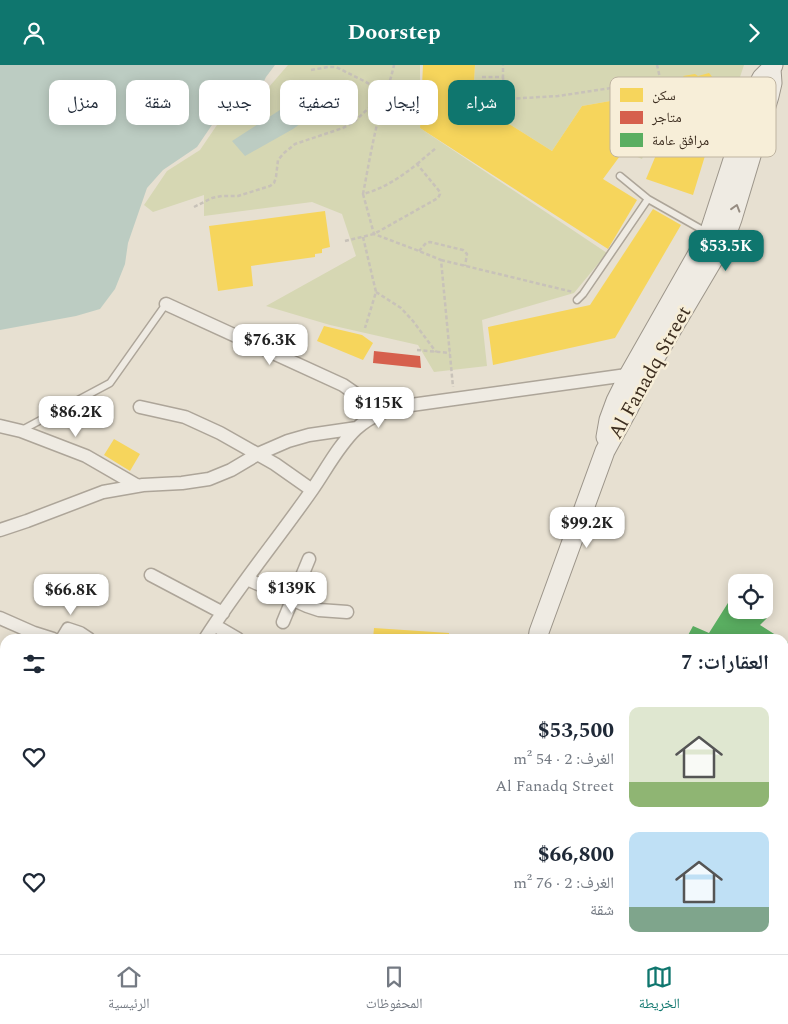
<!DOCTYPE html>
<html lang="ar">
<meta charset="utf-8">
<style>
:root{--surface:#fff;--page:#f2f2f3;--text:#1f2937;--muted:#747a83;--line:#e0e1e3;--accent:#0f766e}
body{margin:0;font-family:Spectral,"Noto Naskh Arabic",serif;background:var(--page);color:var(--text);direction:rtl;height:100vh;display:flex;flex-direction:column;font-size:19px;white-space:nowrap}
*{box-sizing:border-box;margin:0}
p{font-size:16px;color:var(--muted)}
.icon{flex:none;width:28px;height:28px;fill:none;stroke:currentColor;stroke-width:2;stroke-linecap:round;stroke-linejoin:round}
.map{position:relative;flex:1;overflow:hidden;direction:ltr}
.sheet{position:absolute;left:0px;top:569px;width:789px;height:321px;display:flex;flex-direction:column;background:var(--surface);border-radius:15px 15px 0 0;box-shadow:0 2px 12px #0003;direction:rtl}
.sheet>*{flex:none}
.hud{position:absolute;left:15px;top:15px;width:500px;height:45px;direction:rtl;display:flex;gap:10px}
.tools{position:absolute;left:728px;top:509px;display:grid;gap:10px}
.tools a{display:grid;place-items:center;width:45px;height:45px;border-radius:10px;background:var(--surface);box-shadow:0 2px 12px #0003;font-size:25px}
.price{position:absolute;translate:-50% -42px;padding:0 11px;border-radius:10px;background:#fff;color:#222;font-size:16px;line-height:32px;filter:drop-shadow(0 1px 2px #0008)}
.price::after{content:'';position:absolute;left:50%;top:30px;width:15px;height:11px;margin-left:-8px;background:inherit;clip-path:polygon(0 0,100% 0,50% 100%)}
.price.selected{background:var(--accent);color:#fff}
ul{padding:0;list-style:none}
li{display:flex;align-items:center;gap:15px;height:125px;padding:0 20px}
li span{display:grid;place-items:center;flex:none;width:140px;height:100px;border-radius:10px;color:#555}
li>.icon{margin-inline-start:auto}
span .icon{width:60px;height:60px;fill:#fffc;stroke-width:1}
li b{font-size:21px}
h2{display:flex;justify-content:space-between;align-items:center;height:60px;padding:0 20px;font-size:21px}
.tag{padding:0 18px;border-radius:10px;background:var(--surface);box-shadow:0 2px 12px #0003;font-size:18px;line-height:45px}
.tag.selected{background:var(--accent);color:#fff}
header{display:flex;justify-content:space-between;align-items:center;height:65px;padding:0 20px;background:var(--accent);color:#fff;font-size:22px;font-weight:700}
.menu{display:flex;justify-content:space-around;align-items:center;height:70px;border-top:1px solid var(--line);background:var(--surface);font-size:14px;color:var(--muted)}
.menu a{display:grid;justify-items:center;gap:2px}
.menu .selected{color:var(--accent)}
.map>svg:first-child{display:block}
</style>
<header><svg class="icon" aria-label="forward" viewBox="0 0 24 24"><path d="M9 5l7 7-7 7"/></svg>Doorstep<svg class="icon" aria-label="person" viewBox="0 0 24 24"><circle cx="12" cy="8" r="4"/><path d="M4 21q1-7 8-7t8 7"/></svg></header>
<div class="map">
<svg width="788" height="889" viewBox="0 0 788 889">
<rect width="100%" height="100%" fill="#e7e0d1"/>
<!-- green -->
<path fill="#d6d7b3" d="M288,0H420V63L607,188L574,228L482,255L487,301L434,307L418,280L330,260L266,241L356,191L342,149L312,137L204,151V130L153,147L144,140L167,106L200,85L219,57L244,40L262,30Z
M475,0H744L730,42L669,21L642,94L624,86L628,80L616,35L582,41L552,86L473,36Z
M5,746V852L0,848V750Z
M67,885H164L162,889H75Z
M191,885H284L283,889H190Z"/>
<!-- water -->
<path fill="#bcccc2" d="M0,0H275L266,12L261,22L236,43L216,54L197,82L163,105L147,123L128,178L125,199L115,224L100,244L76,251L0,265Z
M311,38L319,40L323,47L320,58L308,59L304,56L293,64L245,91L232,76L283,43Z"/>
<!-- homes -->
<path fill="#f6d55c" d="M423,0H475L473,36L552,86L582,41L616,35L628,80L603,114L637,135L608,184L420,63Z
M709,8L714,14L716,13L722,16V18L736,20V32H719L707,34L695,25L683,11L695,9L698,11Z
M681,30L719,45L693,130L646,114Z
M653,144L681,160L615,273L493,300L488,262L590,240Z
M325,146L330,182L322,184V188L315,189V192L251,201L253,221L218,226L209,161Z
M324,261L362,270L373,278L363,295L317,276Z
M114,374L140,389L130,406L104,390Z
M374,563L449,568V574H373Z"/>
<!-- shops -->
<path fill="#d6604d" d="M374,286L420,291L421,303L373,298Z"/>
<!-- public -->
<path fill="#5aae61" d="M733,530L736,532V545H755L767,553L760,560L782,574H686L693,561L709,568Z
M784,575L788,578V586L784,593Z
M784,599L788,602V775L784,776Z"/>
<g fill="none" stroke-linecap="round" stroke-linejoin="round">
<defs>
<path id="lane" d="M620,111L648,134L708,168
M577,235L583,229L648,134
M22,365L110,318L166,239
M455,889L459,885
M541,889L545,885"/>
<path id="street" d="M166,239L343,320L382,347
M140,342L185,352L220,368L275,399L312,425
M0,361L21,366L86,391L138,421
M0,465L27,456L103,427L143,420L182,418L209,414L231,405L258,389L288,376L309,370L357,363
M151,510L223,548
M247,514L307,541L319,545L347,547
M0,553L34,568L53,574
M283,557L309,494
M214,560L238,574
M62,574L68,564L80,568L89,574
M205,574C238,522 277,475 312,425C326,405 338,381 356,364C371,350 391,343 411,340L634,309
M0,689L5,693
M0,737L5,733
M690,885L702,889"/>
<path id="secondary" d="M606,372L609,355L616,336L629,310L709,169L756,24L762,13L771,4
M538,574L539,567L605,386L628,344L646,308L724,176L732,154L769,31L772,18L771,4L773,0
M576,889L579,885"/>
</defs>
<!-- lane casing -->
<use href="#lane" stroke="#ada599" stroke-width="9"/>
<!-- street casing -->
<use href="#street" stroke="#ada599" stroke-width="15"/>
<!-- secondary casing -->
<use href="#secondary" stroke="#9c958a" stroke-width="21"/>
<!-- path -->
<path stroke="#c8c2b9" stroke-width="2.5" stroke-dasharray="4 2.5" stroke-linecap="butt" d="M311,5L328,2H336L364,16L373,21L381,28
M482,12H503V0
M503,12L504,30L507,34L558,31L658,16L660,13L657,0
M417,99L436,83
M363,129L374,169L419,186L441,195L453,322
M194,142L212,133L222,131H238L270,121L274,118L276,112L278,95L284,88L295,79L343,63L355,56L375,37L381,28H386
M363,172L376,227L365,263
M345,176L374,169L438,133L440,129V127L417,99C401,112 383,124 363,129C369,98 374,67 383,37C387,24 391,14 394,0
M419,186L426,178L430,177L463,185L467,189L465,201
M441,195L573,227
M376,227L401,243L413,256L436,287
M417,285L450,288"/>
<!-- lane -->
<use href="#lane" stroke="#efebe3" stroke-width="6"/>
<!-- street -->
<use href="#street" stroke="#efebe3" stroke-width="12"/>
<!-- secondary -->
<use href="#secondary" stroke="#efebe3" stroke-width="19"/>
</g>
<!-- one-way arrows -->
<defs><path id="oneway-chevron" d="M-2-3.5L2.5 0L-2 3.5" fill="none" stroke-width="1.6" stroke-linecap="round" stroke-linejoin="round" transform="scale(1.25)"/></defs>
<use stroke="#968c82" href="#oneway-chevron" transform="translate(736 143) rotate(-73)"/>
<g text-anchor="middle" stroke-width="5" stroke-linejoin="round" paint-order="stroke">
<!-- street labels -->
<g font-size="20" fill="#3d2e20" stroke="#f7eed8">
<text transform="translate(649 307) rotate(-61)" y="7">Al Fanadq Street</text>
</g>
</g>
<!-- legend -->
<rect x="610" y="12" width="166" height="80" rx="8" fill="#f7eed8" stroke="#bfb4a1" stroke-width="1"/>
<rect x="620" y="23" width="23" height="14" fill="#f6d55c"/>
<rect x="620" y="46" width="23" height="13" fill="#d6604d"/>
<rect x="620" y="68" width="23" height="14" fill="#5aae61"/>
<g font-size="14" fill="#3d2e20">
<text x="652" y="35">سكن</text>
<text x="652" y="57">متاجر</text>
<text x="652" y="80">مرافق عامة</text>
</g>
</svg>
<div class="tools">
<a><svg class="icon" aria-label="locate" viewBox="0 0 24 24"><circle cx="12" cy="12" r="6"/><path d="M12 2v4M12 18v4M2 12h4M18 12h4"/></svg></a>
</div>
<b class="price selected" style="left:726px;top:207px">$53.5K</b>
<b class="price" style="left:270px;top:301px">$76.3K</b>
<b class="price" style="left:379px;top:364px">$115K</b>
<b class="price" style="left:76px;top:373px">$86.2K</b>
<b class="price" style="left:587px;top:484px">$99.2K</b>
<b class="price" style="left:292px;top:549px">$139K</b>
<b class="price" style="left:71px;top:551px">$66.8K</b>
<div class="hud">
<a class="tag selected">شراء</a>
<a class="tag">إيجار</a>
<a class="tag">تصفية</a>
<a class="tag">جديد</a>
<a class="tag">شقة</a>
<a class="tag">منزل</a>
</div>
<section class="sheet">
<h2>العقارات: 7<svg class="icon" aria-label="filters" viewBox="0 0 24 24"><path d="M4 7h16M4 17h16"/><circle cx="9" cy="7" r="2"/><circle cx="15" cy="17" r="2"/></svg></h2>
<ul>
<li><span style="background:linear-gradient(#dfe7d0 75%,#8fb573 0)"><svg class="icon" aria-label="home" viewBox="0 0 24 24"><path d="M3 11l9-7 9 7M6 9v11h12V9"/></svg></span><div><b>$53,500</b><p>الغرف: 2 · 54 m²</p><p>Al Fanadq Street</p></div><svg class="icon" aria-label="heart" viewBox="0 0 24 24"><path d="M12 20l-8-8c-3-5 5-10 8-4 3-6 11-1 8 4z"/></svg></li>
<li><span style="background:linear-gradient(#bfe0f5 75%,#7fa58c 0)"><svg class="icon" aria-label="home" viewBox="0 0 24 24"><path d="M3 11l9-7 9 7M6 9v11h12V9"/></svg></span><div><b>$66,800</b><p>الغرف: 2 · 76 m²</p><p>شقة</p></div><svg class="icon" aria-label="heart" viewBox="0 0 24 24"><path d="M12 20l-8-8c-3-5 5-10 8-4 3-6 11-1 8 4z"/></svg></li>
</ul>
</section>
</div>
<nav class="menu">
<a class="selected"><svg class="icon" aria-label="map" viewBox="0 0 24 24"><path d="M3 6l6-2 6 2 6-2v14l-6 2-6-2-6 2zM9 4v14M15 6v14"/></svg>الخريطة</a>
<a><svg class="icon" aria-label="saved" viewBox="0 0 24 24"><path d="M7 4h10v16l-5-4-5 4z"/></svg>المحفوظات</a>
<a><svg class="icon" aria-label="home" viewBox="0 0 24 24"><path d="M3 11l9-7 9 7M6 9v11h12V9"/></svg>الرئيسية</a>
</nav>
